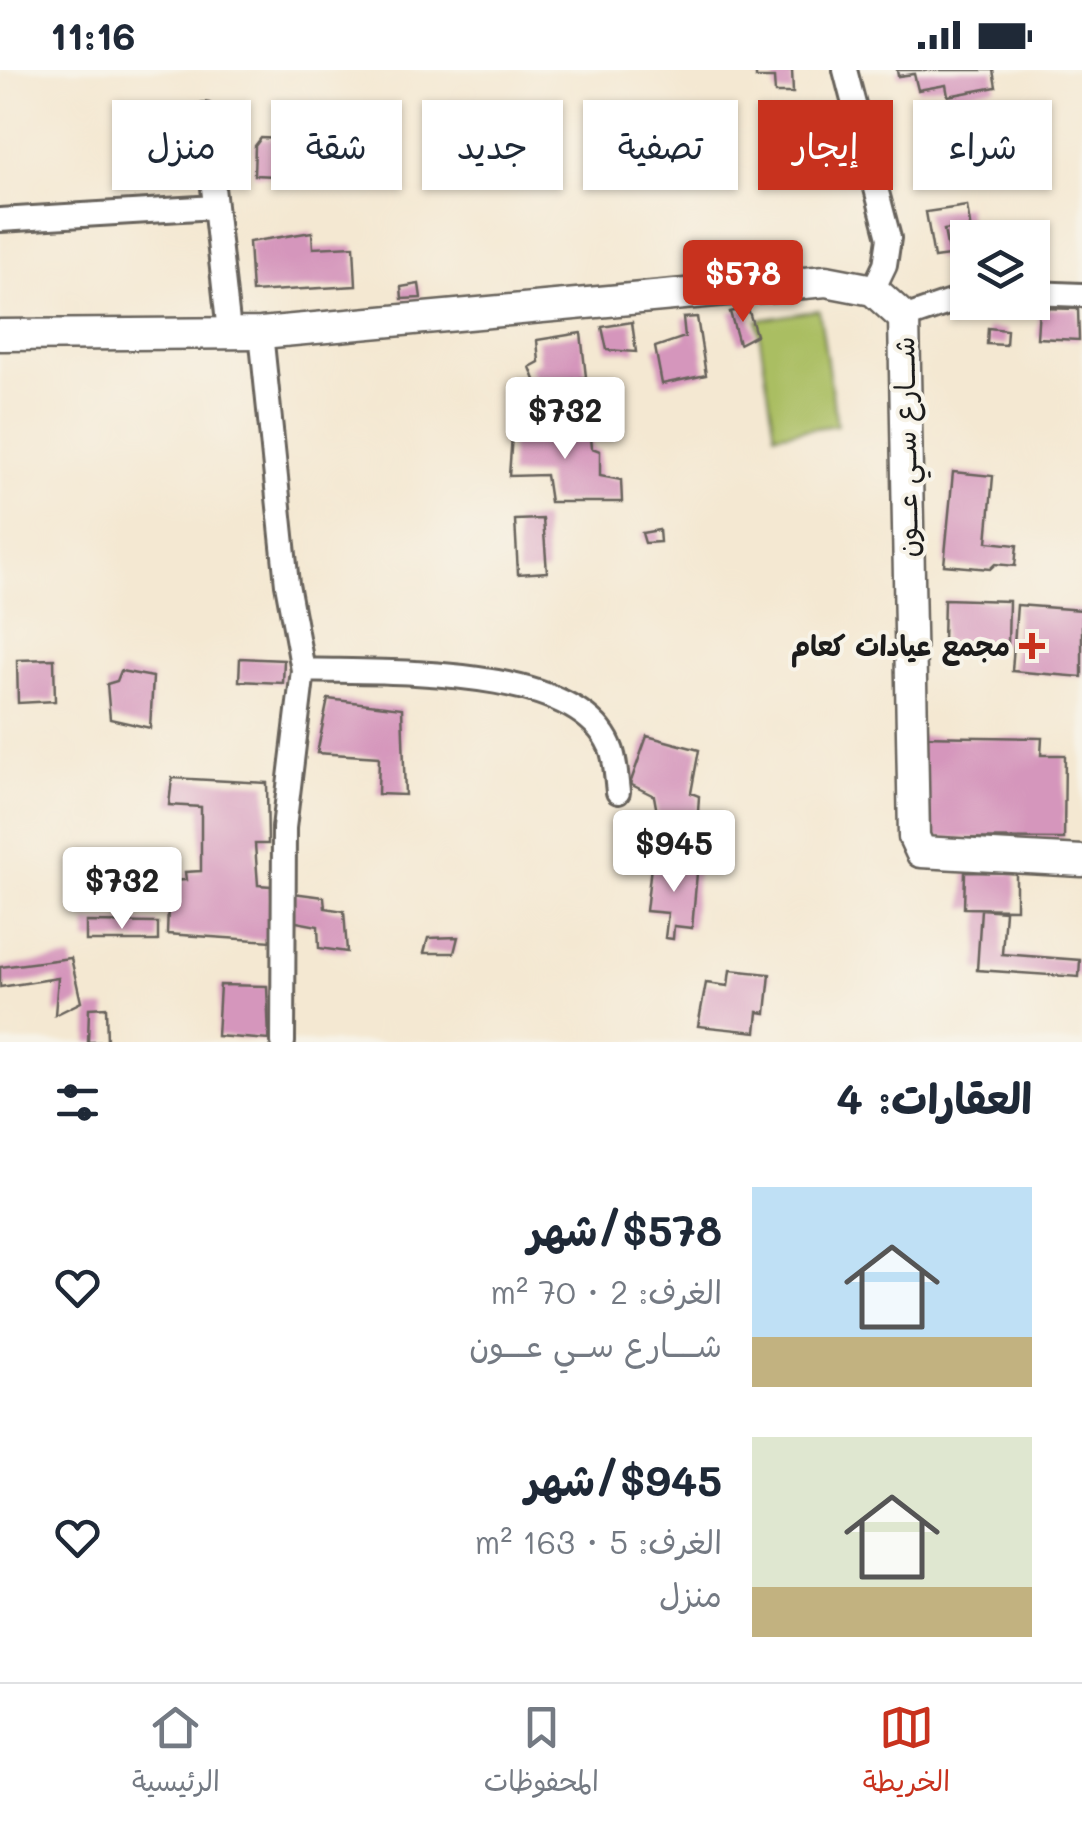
<!DOCTYPE html>
<html lang="ar">
<meta charset="utf-8">
<style>
:root{--surface:#fff;--page:#f2f2f3;--text:#1f2937;--muted:#747a83;--line:#e0e1e3;--accent:#c8321e}
body{margin:0;font-family:Mali,"Playpen Sans Arabic",sans-serif;background:var(--page);color:var(--text);direction:rtl;height:100vh;display:flex;flex-direction:column;font-size:38px;white-space:nowrap}
*{box-sizing:border-box;margin:0}
p{font-size:32px;color:var(--muted)}
.icon{flex:none;width:55px;height:55px;fill:none;stroke:currentColor;stroke-width:2;stroke-linecap:round;stroke-linejoin:round}
.map{position:relative;height:972px;overflow:hidden;direction:ltr}
.details{display:flex;flex-direction:column;background:var(--surface);flex:1}
.details>*{flex:none}
.top-card{position:absolute;left:30px;top:30px;width:1022px;height:90px;direction:rtl;display:flex;gap:20px}
.controls{position:absolute;left:950px;top:150px;display:grid;gap:20px}
.controls a{display:grid;place-items:center;width:100px;height:100px;border-radius:0px;background:var(--surface);box-shadow:0 2px 8px #0004;font-size:50px}
.price{position:absolute;translate:-50% -85px;padding:0 22px;border-radius:10px;background:#fff;color:#222;font-size:32px;line-height:65px;filter:drop-shadow(0 2px 5px #0008)}
.price::after{content:'';position:absolute;left:50%;top:60px;width:30px;height:22px;margin-left:-15px;background:inherit;clip-path:polygon(0 0,100% 0,50% 100%)}
.price.active{background:var(--accent);color:#fff}
ul{padding:0;list-style:none}
li{display:flex;align-items:center;gap:30px;height:250px;padding:0 50px}
li span{display:grid;place-items:center;flex:none;width:280px;height:200px;border-radius:0px;color:#555}
li>.icon{margin-inline-start:auto}
span .icon{width:120px;height:120px;fill:#fffc;stroke-width:1}
li b{font-size:42px}
h2{display:flex;justify-content:space-between;align-items:center;height:120px;padding:0 50px;font-size:42px}
.chip{padding:0 35px;border-radius:0px;background:var(--surface);box-shadow:0 2px 8px #0004;font-size:35px;line-height:90px}
.chip.active{background:var(--accent);color:#fff}
.status{display:flex;justify-content:space-between;align-items:center;height:70px;padding:0 50px;background:var(--surface);direction:ltr}
.status svg{height:28px;fill:currentColor}
.tab-bar{display:flex;justify-content:space-around;align-items:center;height:140px;border-top:2px solid var(--line);background:var(--surface);font-size:28px;color:var(--muted)}
.tab-bar a{display:grid;justify-items:center;gap:5px}
.tab-bar .active{color:var(--accent)}
.map>svg:first-child{display:block}
</style>
<div class="status"><b>11:16</b><svg viewBox="0 0 49 12"><path d="M0 12V9h3v3zM5 12V6h3v6zM10 12V3h3v9zM15 12V0h3v12zM26 1h20v11H26zM47 4h2v5h-2z"/></svg></div>
<div class="map">
<svg width="1082" height="972" viewBox="0 0 1082 972">
<rect width="100%" height="100%" fill="#f7f3e8"/>
<filter id="ink" filterUnits="userSpaceOnUse"><feTurbulence type="fractalNoise" baseFrequency=".01" numOctaves="2"/><feDisplacementMap in="SourceGraphic" scale="20" xChannelSelector="R" yChannelSelector="G"/><feConvolveMatrix kernelMatrix="1 2 1 2 8 2 1 2 1" color-interpolation-filters="sRGB"/></filter>
<filter id="wash" filterUnits="userSpaceOnUse"><feTurbulence type="fractalNoise" baseFrequency=".0048" numOctaves="4" result="noise"/><feDisplacementMap in="SourceGraphic" scale="40" xChannelSelector="R" yChannelSelector="G"/><feGaussianBlur stdDeviation="2.25" result="paint"/><feColorMatrix in="noise" values="0 0 0 0 0 0 0 0 0 0 0 0 0 0 0 0 0 1.4 0 .05"/><feComposite in="paint" operator="in"/></filter>
<g filter="url(#wash)">
<rect width="100%" height="100%" fill="#f4e8d2"/>
<!-- green -->
<path fill="#aabe62" stroke="#636d3f" stroke-width="2.5" d="M819,240L837,355L775,364L757,250Z"/>
<g id="blocks">
<!-- building -->
<path fill="#d596bc" d="M756,0H792L793,23H775L774,8H756Z
M897,0H993L996,17L948,26L946,15L918,20L914,4L898,6Z
M261,68L301,70L299,107L254,105L255,76Z
M967,136L972,168H968V186L961,187L956,158L944,160L949,186L934,188L926,142Z
M312,162L313,178L354,176L356,216L252,222L249,172Z
M419,214L421,228L402,229L401,217Z
M748,238L756,265L739,274L730,242Z
M1039,238L1078,239L1079,270L1037,268Z
M697,247L706,305L662,314L655,277L685,267L683,248Z
M632,252L636,282L607,280L602,257Z
M988,258L1007,260L1006,275L987,274Z
M581,263L586,307L537,315L530,297L539,292L537,270Z
M589,346L592,378L600,381V406L621,410L622,432H550L546,405L509,406L512,365L544,362L548,347Z
M953,402L993,406L987,472L1017,475L1015,496L995,494L990,499L944,495Z
M543,449L547,502L518,504L515,450Z
M659,460L660,472L645,473L642,463Z
M944,529L1009,531L1008,574L943,572Z
M1017,535L1082,540V607L1012,601Z
M240,588L284,590L283,613L239,611Z
M54,589L55,631L18,633L17,590Z
M121,601L153,607L150,658L110,649L107,614L117,611Z
M328,629L402,638L405,725L378,724L379,687L317,683Z
M647,666L699,680L691,723L699,726L696,774L662,770L654,726L630,714Z
M917,666L1042,668L1041,685H1065L1064,769L917,768Z
M172,708L267,713L268,774H255L258,815L271,816L272,871L167,864L169,811L186,810L185,802L201,801V737L169,735Z
M683,790L698,792L692,858L674,856L673,869L665,868L668,843L646,841L651,796L682,800Z
M965,802L1016,803V839L964,838Z
M293,823L324,827L325,838L344,841L347,882L319,878L318,856L291,851Z
M981,839L1005,841L1002,884L1080,890L1079,907L977,900Z
M86,852L158,853V871H86Z
M458,867L454,883H424L428,868Z
M71,888L81,932L55,945L58,908L0,917V897Z
M730,900L770,904L766,943L758,942L756,962L698,956L706,913L728,916Z
M220,915L267,916L269,970L217,966Z
M106,937L107,972H88L89,938Z"/>
</g>
</g>
<g filter="url(#ink)">
<use href="#blocks" fill-opacity="0" stroke="#68635c" stroke-width="2.5"/>
<g fill="none" stroke-linecap="round" stroke-linejoin="round">
<defs>
<path id="minor" d="M845,0L889,168L885,195L873,220
M205,45L229,262
M0,150L215,137
M1032,223L1082,225
M904,248L968,226
M261,263L287,514L303,600L284,758L283,972
M303,600C380,603 574,593 610,676C616,689 616,707 618,722"/>
<path id="tertiary" d="M0,265L261,263L826,211L873,220L904,248L914,767L921,782L1082,791"/>
</defs>
<!-- minor casing -->
<use href="#minor" stroke="#68635c" stroke-width="28"/>
<!-- tertiary casing -->
<use href="#tertiary" stroke="#68635c" stroke-width="35"/>
<!-- minor -->
<use href="#minor" stroke="#fff" stroke-width="22"/>
<!-- tertiary -->
<use href="#tertiary" stroke="#fff" stroke-width="30"/>
</g>
</g>
<!-- markers -->
<path fill="#c8321e" stroke="#f7f3e8" stroke-width="4" d="M1027 561h10v10h10v10h-10v10h-10v-10h-10v-10h10z"/>
<g text-anchor="middle" stroke-width="8" stroke-linejoin="round" paint-order="stroke">
<!-- street labels -->
<g font-size="28" fill="#1c1c1c" stroke="#f7f3e8">
<text transform="translate(906 377) rotate(-91)" y="10">شــــارع ســي عـــون</text>
</g>
<!-- poi labels -->
<g font-size="28" font-weight="bold" fill="#1c1c1c" stroke="#f7f3e8" text-anchor="end">
<text x="1010" y="586">مجمع عيادات كعام</text>
</g>
</g>
</svg>
<div class="controls">
<a><svg class="icon" aria-label="layers" viewBox="0 0 24 24"><path d="M12 4l9 5-9 5-9-5zM3 14l9 5 9-5"/></svg></a>
</div>
<b class="price active" style="left:743px;top:255px">$578</b>
<b class="price" style="left:565px;top:392px">$732</b>
<b class="price" style="left:674px;top:825px">$945</b>
<b class="price" style="left:122px;top:862px">$732</b>
<div class="top-card">
<a class="chip">شراء</a>
<a class="chip active">إيجار</a>
<a class="chip">تصفية</a>
<a class="chip">جديد</a>
<a class="chip">شقة</a>
<a class="chip">منزل</a>
</div>
</div>
<section class="details">
<h2>العقارات: 4<svg class="icon" aria-label="filters" viewBox="0 0 24 24"><path d="M4 7h16M4 17h16"/><circle cx="9" cy="7" r="2"/><circle cx="15" cy="17" r="2"/></svg></h2>
<ul>
<li><span style="background:linear-gradient(#bfe0f5 75%,#c2b280 0)"><svg class="icon" aria-label="home" viewBox="0 0 24 24"><path d="M3 11l9-7 9 7M6 9v11h12V9"/></svg></span><div><b>$578/شهر</b><p>الغرف: 2 · 70 m²</p><p>شــــارع ســي عـــون</p></div><svg class="icon" aria-label="heart" viewBox="0 0 24 24"><path d="M12 20l-8-8c-3-5 5-10 8-4 3-6 11-1 8 4z"/></svg></li>
<li><span style="background:linear-gradient(#dfe7d0 75%,#c2b280 0)"><svg class="icon" aria-label="home" viewBox="0 0 24 24"><path d="M3 11l9-7 9 7M6 9v11h12V9"/></svg></span><div><b>$945/شهر</b><p>الغرف: 5 · 163 m²</p><p>منزل</p></div><svg class="icon" aria-label="heart" viewBox="0 0 24 24"><path d="M12 20l-8-8c-3-5 5-10 8-4 3-6 11-1 8 4z"/></svg></li>
</ul>
</section>
<nav class="tab-bar">
<a class="active"><svg class="icon" aria-label="map" viewBox="0 0 24 24"><path d="M3 6l6-2 6 2 6-2v14l-6 2-6-2-6 2zM9 4v14M15 6v14"/></svg>الخريطة</a>
<a><svg class="icon" aria-label="saved" viewBox="0 0 24 24"><path d="M7 4h10v16l-5-4-5 4z"/></svg>المحفوظات</a>
<a><svg class="icon" aria-label="home" viewBox="0 0 24 24"><path d="M3 11l9-7 9 7M6 9v11h12V9"/></svg>الرئيسية</a>
</nav>
